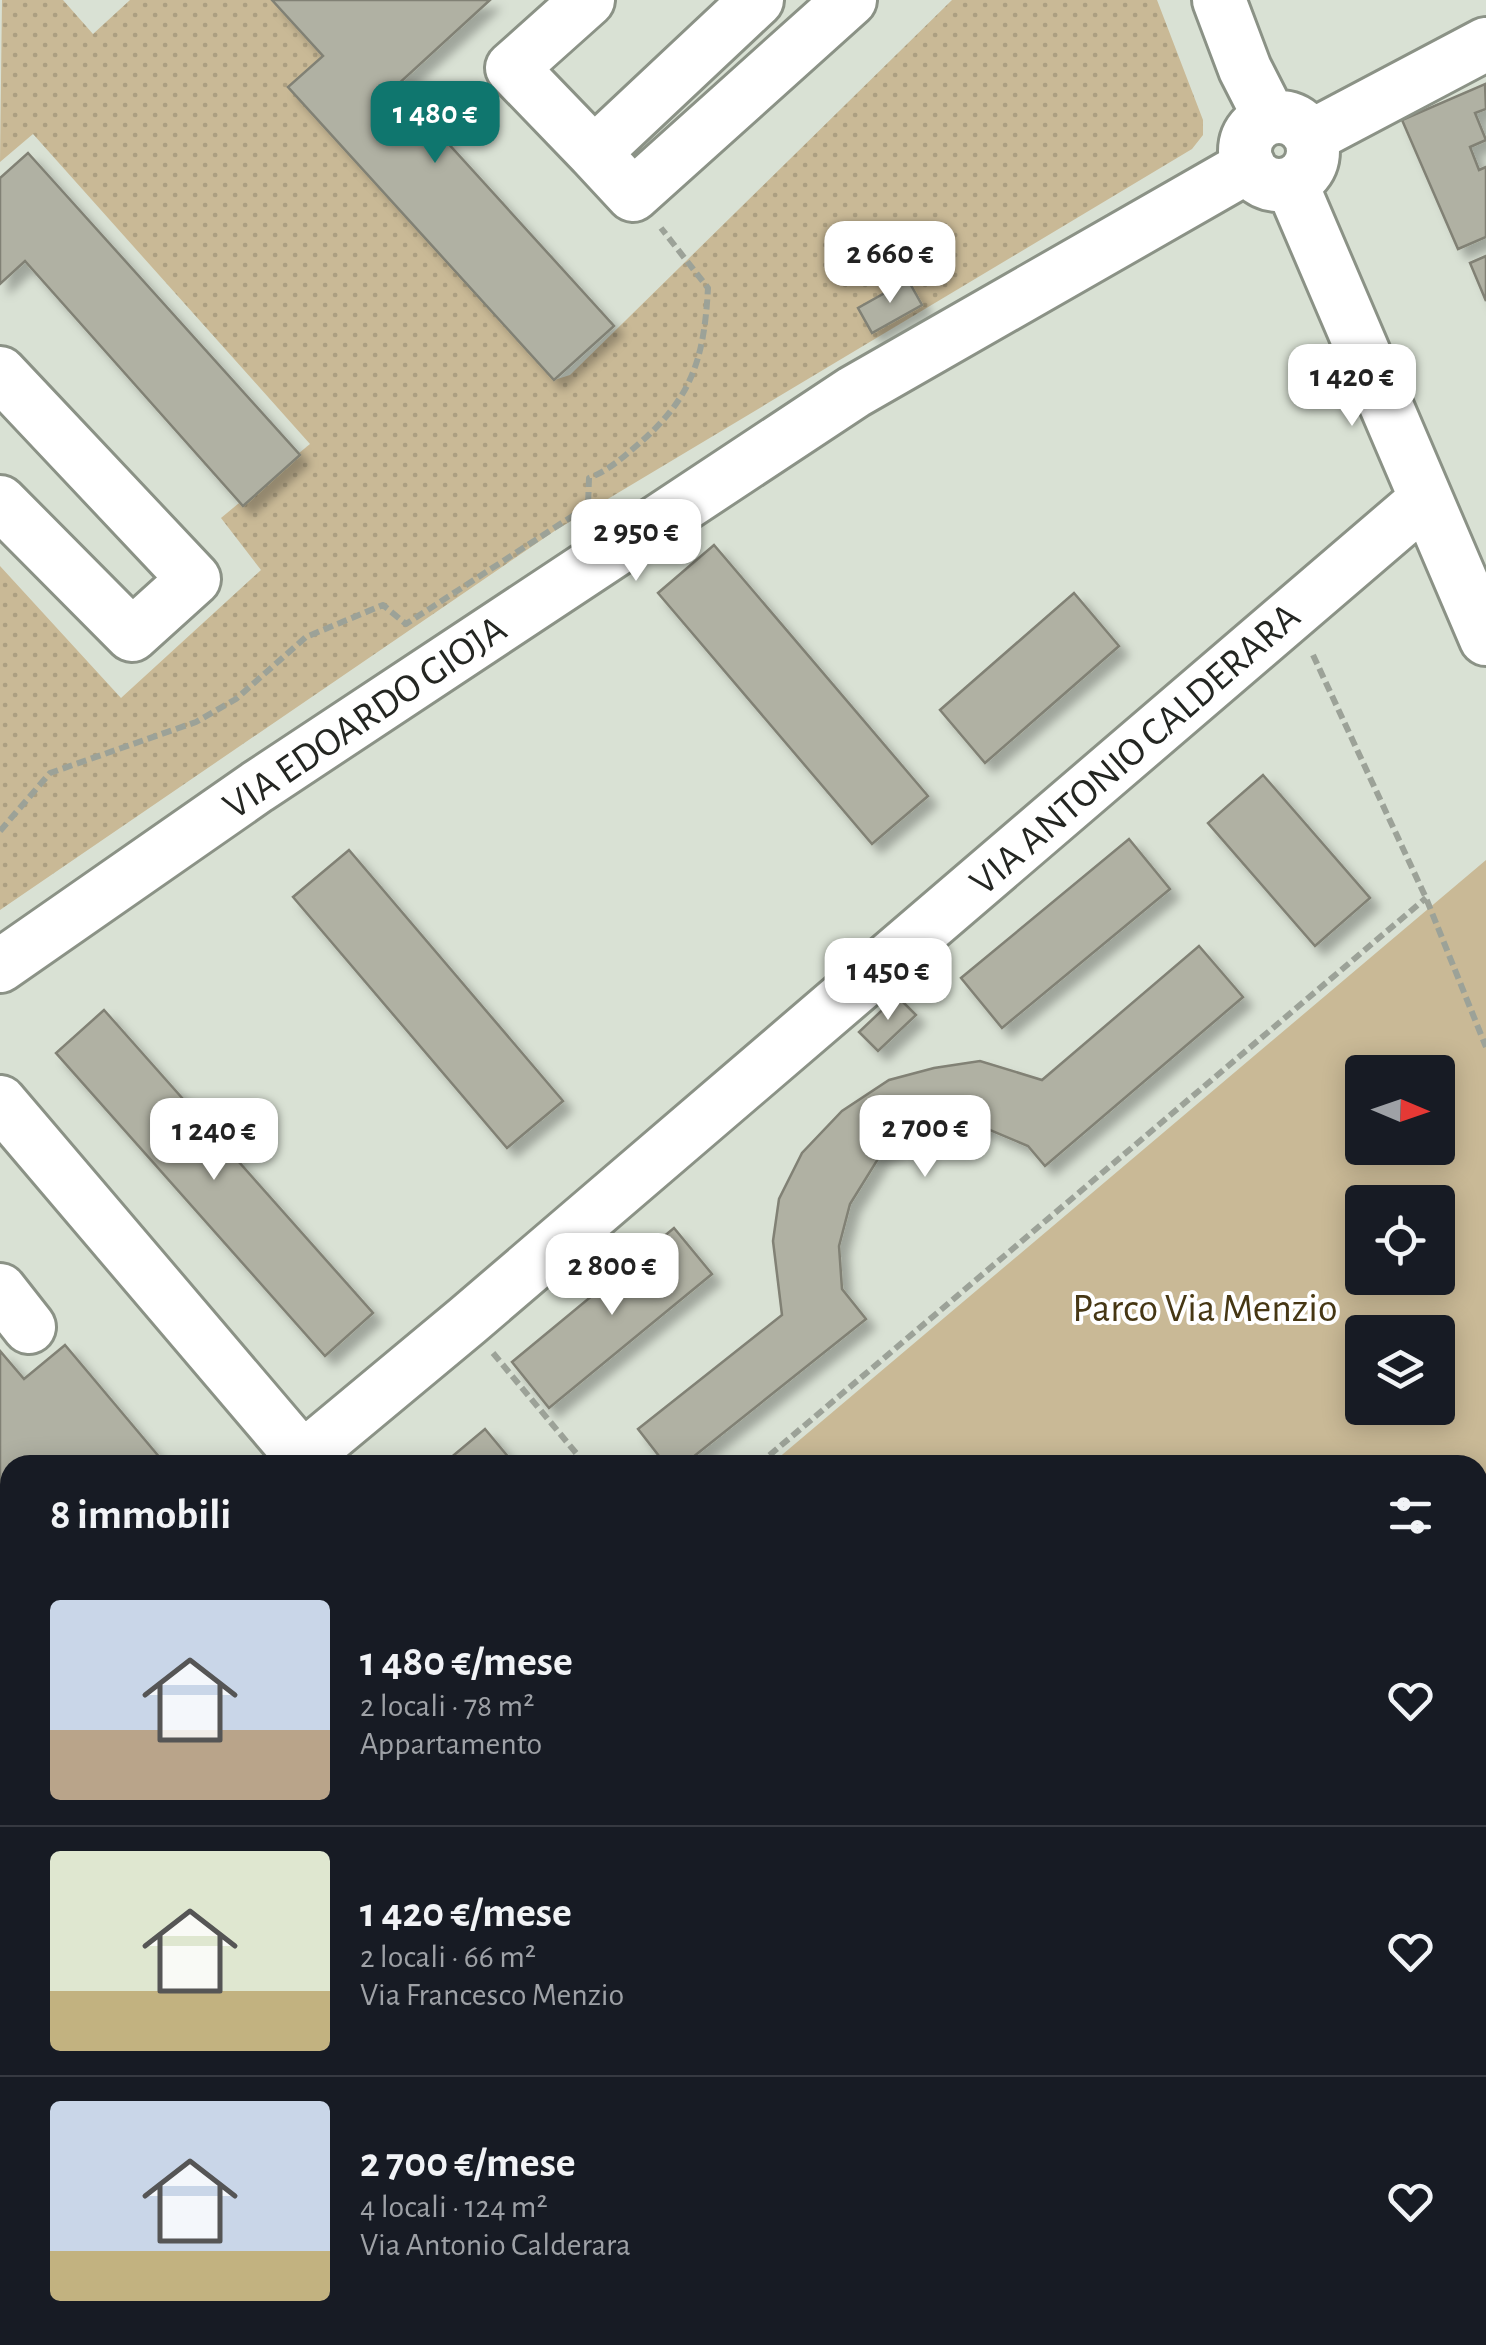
<!DOCTYPE html>
<html lang="it">
<meta charset="utf-8">
<style>
:root{--surface:#171b24;--page:#242831;--text:#f1f3f6;--muted:#9ea1a6;--line:#363941;--accent:#0f766e}
body{margin:0;font-family:"Alegreya Sans",sans-serif;background:var(--page);color:var(--text);height:100vh;display:flex;flex-direction:column;font-size:38px;white-space:nowrap}
*{box-sizing:border-box;margin:0}
p{font-size:32px;color:var(--muted)}
.icon{flex:none;width:55px;height:55px;fill:none;stroke:currentColor;stroke-width:2;stroke-linecap:round;stroke-linejoin:round}
.map{position:relative;flex:1;overflow:hidden}
.panel{position:absolute;left:0px;top:1455px;width:1488px;height:890px;display:flex;flex-direction:column;background:var(--surface);border-radius:30px 30px 0 0;box-shadow:0 5px 25px #0003}
.panel>*{flex:none}
.needle{width:65px;rotate:92deg}
.fabs{position:absolute;left:1345px;top:1055px;display:grid;gap:20px}
.fabs a{display:grid;place-items:center;width:110px;height:110px;border-radius:10px;background:var(--surface);box-shadow:0 5px 25px #0003;font-size:50px}
.price{position:absolute;translate:-50% -85px;padding:0 22px;border-radius:20px;background:#fff;color:#222;font-size:32px;line-height:65px;filter:drop-shadow(0 2px 5px #0008)}
.price::after{content:'';position:absolute;left:50%;top:60px;width:30px;height:22px;margin-left:-15px;background:inherit;clip-path:polygon(0 0,100% 0,50% 100%)}
.price.on{background:var(--accent);color:#fff}
ul{padding:0;list-style:none}
li{display:flex;align-items:center;gap:30px;height:250px;padding:0 50px}
li+li{border-top:2px solid var(--line)}
li span{display:grid;place-items:center;flex:none;width:280px;height:200px;border-radius:10px;color:#555}
li>.icon{margin-inline-start:auto}
span .icon{width:120px;height:120px;fill:#fffc;stroke-width:1}
li b{font-size:42px}
h2{display:flex;justify-content:space-between;align-items:center;height:120px;padding:0 50px;font-size:42px}
.map>svg:first-child{display:block}
</style>
<div class="map">
<svg width="1486" height="2345" viewBox="0 0 1486 2345">
<defs>
<pattern id="garden-dots" width="8" height="8" patternUnits="userSpaceOnUse" patternTransform="scale(2.5)"><rect width="8" height="8" fill="#c9b996"/><path d="M2 2h.1M6 6h.1" fill="none" stroke="#ac9f81" stroke-width="1.8" stroke-linecap="round"/></pattern>
<filter id="shadow"><feDropShadow dx="9" dy="9" stdDeviation="5" flood-color="#0004"/></filter>
</defs>
<rect width="100%" height="100%" fill="#d9e1d4"/>
<!-- green -->
<path fill="#c9b996" fill-rule="evenodd" d="M1486,860V2285L1478,2293V1465H770ZM1362,1072H1438V1148H1362ZM1362,1202H1438V1278H1362ZM1362,1332H1438V1408H1362Z
M1106,2335H1429L1417,2345H1115Z"/>
<!-- garden -->
<path fill="url(#garden-dots)" d="M2,0H63L93,34L130,0H272L323,56L289,87L554,380L570,375L952,0H1157L1203,120V135L1192,149L556,530L0,910V566L121,698L261,570L221,518L310,444L33,134L0,162Z"/>
<!-- building -->
<path fill="#b0b1a3" stroke="#818174" stroke-width="2.5" filter="url(#shadow)" d="M272,0H490L396,86L614,326L554,380L288,87L323,56Z
M1485,84L1486,109L1475,113L1486,140L1470,147L1479,170L1486,167V237L1458,249L1402,120Z
M28,153L300,455L243,506L25,261L0,284V178Z
M1486,256V301L1470,263Z
M908,280L922,305L872,333L858,308Z
M714,545L928,796L872,844L658,593Z
M1074,593L1119,646L985,763L940,710Z
M1263,775L1370,898L1315,946L1208,823Z
M1129,839L1170,889L1002,1028L961,978Z
M349,850L563,1101L507,1148L293,897Z
M1199,946L1243,997L1045,1166L1028,1146L983,1127L937,1129L881,1154L850,1204L839,1246L842,1289L866,1319L683,1465H666L638,1429L782,1315L773,1241L779,1199L802,1153L842,1111L889,1080L934,1068L980,1061L1042,1080Z
M897,996L916,1015L878,1051L859,1032Z
M104,1010L373,1313L325,1356L56,1053Z
M674,1228L712,1274L549,1408L512,1362Z
M65,1345L166,1465H10V1642L0,1650V1351L24,1379Z
M485,1429L515,1465H442Z
M10,1872V1908L0,1896V1880Z
M0,2140L10,2152V2272L0,2260Z
M1486,2317V2345H1451L1463,2335H1478V2324Z"/>
<g fill="none" stroke-linecap="round" stroke-linejoin="round">
<defs>
<path id="minor" d="M588,0L512,68L594,153L757,0
M1219,0L1245,69L1270,118
M1245 151a34 34 0 1 1 68 0a34 34 0 1 1-68 0Z
M1310,137L1486,44
M594,153L633,195L850,0
M1291,183L1486,639
M0,373L194,579L132,635L0,502
M0,966L257,787L854,392L1249,166
M0,1102L309,1465
M0,1290L29,1327
M294,1465L467,1321L1426,499
M0,1714L10,1705
M0,2052L10,2064
M238,2335L247,2345
M382,2335L390,2345
M1053,2335L1061,2345
M184,2345L196,2335
M1003,2345L1015,2335"/>
</defs>
<!-- minor casing -->
<use href="#minor" stroke="#8b9286" stroke-width="58"/>
<!-- path -->
<path stroke="#9ca298" stroke-width="6" stroke-dasharray="10 5" stroke-linecap="butt" d="M1313,655L1426,898L1486,1047
M0,831L50,773L196,722L236,699L306,637L383,605L406,624L588,506L589,478C607,471 620,460 635,447C691,400 704,361 708,288L661,228
M493,1353L586,1465
M758,1465L1426,898
M1478,1955L1486,1951
M1478,2106L1486,2100
M538,2335L539,2345
M749,2345L750,2335"/>
<!-- minor -->
<use href="#minor" stroke="#fff" stroke-width="52"/>
</g>
<g text-anchor="middle" stroke-width="8" stroke-linejoin="round" paint-order="stroke">
<!-- street labels -->
<g font-size="40" fill="#242622" stroke="#fff">
<text transform="translate(364 716) rotate(-34)" y="14">VIA EDOARDO GIOJA</text>
<text transform="translate(1134 748) rotate(-41)" y="14">VIA ANTONIO CALDERARA</text>
</g>
<!-- park labels -->
<g font-size="40" fill="#463714" stroke="#fff">
<text x="1205" y="1321">Parco Via Menzio</text>
</g>
</g>
</svg>
<div class="fabs">
<a><svg class="needle" viewBox="-14 -14 28 28"><path d="M0-13l5 13h-10z" fill="#e53935"/><path d="M0 13l5-13h-10z" fill="#9ea1a6"/></svg></a>
<a><svg class="icon" aria-label="locate" viewBox="0 0 24 24"><circle cx="12" cy="12" r="6"/><path d="M12 2v4M12 18v4M2 12h4M18 12h4"/></svg></a>
<a><svg class="icon" aria-label="layers" viewBox="0 0 24 24"><path d="M12 4l9 5-9 5-9-5zM3 14l9 5 9-5"/></svg></a>
</div>
<b class="price on" style="left:435px;top:166px">1 480 €</b>
<b class="price" style="left:890px;top:306px">2 660 €</b>
<b class="price" style="left:1352px;top:429px">1 420 €</b>
<b class="price" style="left:636px;top:584px">2 950 €</b>
<b class="price" style="left:888px;top:1023px">1 450 €</b>
<b class="price" style="left:925px;top:1180px">2 700 €</b>
<b class="price" style="left:214px;top:1183px">1 240 €</b>
<b class="price" style="left:612px;top:1318px">2 800 €</b>
<section class="panel">
<h2>8 immobili<svg class="icon" aria-label="filters" viewBox="0 0 24 24"><path d="M4 7h16M4 17h16"/><circle cx="9" cy="7" r="2"/><circle cx="15" cy="17" r="2"/></svg></h2>
<ul>
<li><span style="background:linear-gradient(#c9d6e8 65%,#b9a48a 0)"><svg class="icon" aria-label="home" viewBox="0 0 24 24"><path d="M3 11l9-7 9 7M6 9v11h12V9"/></svg></span><div><b>1 480 €/mese</b><p>2 locali · 78 m²</p><p>Appartamento</p></div><svg class="icon" aria-label="heart" viewBox="0 0 24 24"><path d="M12 20l-8-8c-3-5 5-10 8-4 3-6 11-1 8 4z"/></svg></li>
<li><span style="background:linear-gradient(#dfe7d0 70%,#c2b280 0)"><svg class="icon" aria-label="home" viewBox="0 0 24 24"><path d="M3 11l9-7 9 7M6 9v11h12V9"/></svg></span><div><b>1 420 €/mese</b><p>2 locali · 66 m²</p><p>Via Francesco Menzio</p></div><svg class="icon" aria-label="heart" viewBox="0 0 24 24"><path d="M12 20l-8-8c-3-5 5-10 8-4 3-6 11-1 8 4z"/></svg></li>
<li><span style="background:linear-gradient(#c9d6e8 75%,#c2b280 0)"><svg class="icon" aria-label="home" viewBox="0 0 24 24"><path d="M3 11l9-7 9 7M6 9v11h12V9"/></svg></span><div><b>2 700 €/mese</b><p>4 locali · 124 m²</p><p>Via Antonio Calderara</p></div><svg class="icon" aria-label="heart" viewBox="0 0 24 24"><path d="M12 20l-8-8c-3-5 5-10 8-4 3-6 11-1 8 4z"/></svg></li>
</ul>
</section>
</div>
